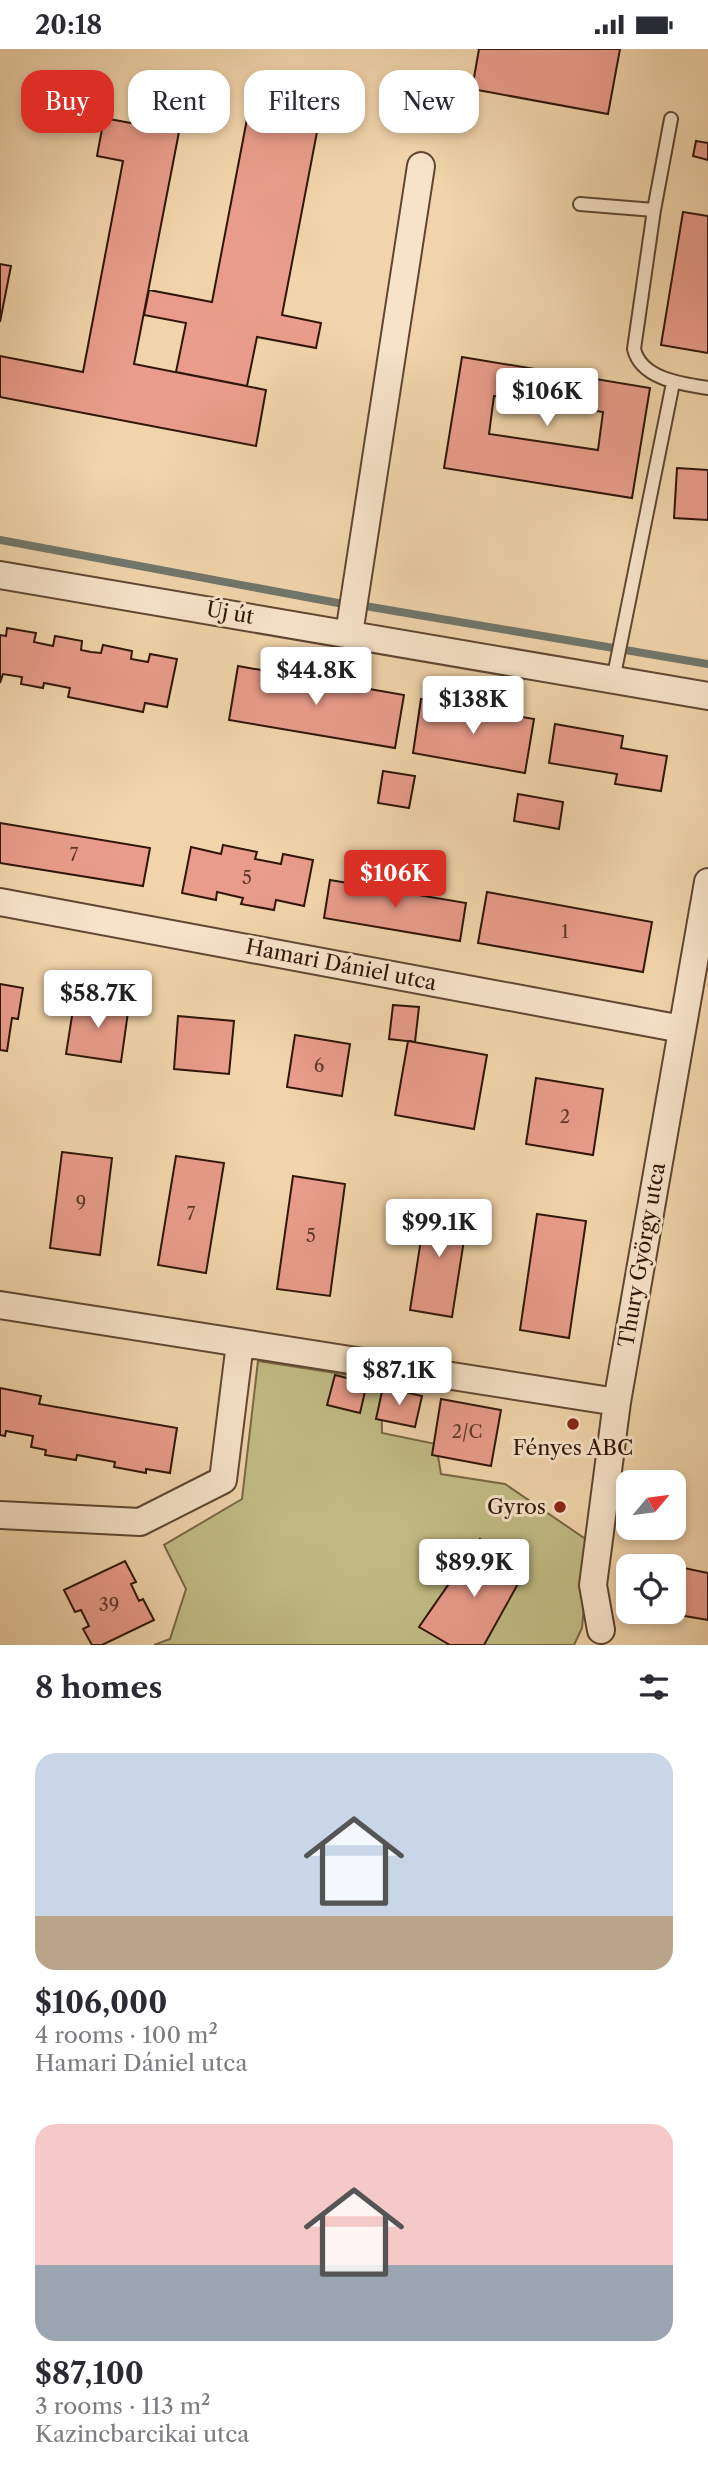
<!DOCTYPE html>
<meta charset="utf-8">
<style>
:root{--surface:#fff;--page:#f7f7f7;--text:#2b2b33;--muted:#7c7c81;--accent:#d93025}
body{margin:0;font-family:"Libre Caslon Text",serif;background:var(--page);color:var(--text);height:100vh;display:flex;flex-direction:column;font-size:26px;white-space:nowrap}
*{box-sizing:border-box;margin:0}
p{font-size:23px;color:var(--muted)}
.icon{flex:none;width:38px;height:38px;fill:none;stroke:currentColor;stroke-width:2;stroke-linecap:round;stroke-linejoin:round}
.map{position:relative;height:1596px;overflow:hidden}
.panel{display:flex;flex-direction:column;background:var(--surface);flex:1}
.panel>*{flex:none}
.top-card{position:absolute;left:21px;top:21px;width:667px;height:63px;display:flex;gap:14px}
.needle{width:46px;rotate:61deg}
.tools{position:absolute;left:616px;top:1421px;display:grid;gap:14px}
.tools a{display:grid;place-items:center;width:70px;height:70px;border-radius:14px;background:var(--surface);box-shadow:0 4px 10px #0003;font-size:35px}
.price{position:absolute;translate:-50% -60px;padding:0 16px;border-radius:7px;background:#fff;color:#222;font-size:23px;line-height:46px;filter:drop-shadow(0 2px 4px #0008)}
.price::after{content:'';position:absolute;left:50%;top:42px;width:21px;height:16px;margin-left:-10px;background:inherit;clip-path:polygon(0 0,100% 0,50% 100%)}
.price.current{background:var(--accent);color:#fff}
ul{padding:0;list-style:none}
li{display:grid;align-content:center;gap:14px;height:371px;padding:0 35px}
li span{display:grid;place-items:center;height:217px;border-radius:21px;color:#555}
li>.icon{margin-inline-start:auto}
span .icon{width:126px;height:126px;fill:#fffc;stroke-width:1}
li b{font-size:30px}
h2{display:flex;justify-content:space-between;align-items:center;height:84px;padding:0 35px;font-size:30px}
.chip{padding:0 24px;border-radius:21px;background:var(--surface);box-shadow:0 4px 10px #0003;font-size:24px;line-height:63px}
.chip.current{background:var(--accent);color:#fff}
.status{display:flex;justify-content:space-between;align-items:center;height:49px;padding:0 35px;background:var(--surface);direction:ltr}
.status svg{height:19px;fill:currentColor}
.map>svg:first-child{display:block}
</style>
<div class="status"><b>20:18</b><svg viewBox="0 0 49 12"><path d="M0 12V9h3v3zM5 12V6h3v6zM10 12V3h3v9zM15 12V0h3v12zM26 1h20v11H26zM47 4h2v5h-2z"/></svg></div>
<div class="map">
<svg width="708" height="1596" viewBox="0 0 708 1596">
<rect width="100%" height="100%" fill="#f1d4ab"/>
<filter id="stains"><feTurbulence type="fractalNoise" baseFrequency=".00286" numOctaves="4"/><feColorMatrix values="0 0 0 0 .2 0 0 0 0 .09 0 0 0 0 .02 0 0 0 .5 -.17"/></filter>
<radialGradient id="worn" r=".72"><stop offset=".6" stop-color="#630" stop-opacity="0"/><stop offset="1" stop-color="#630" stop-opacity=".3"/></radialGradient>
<!-- green -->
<path fill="#c1bb84" stroke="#786846" stroke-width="2" d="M258,1312L381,1331L382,1384L436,1395L441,1425L505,1435L590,1493L582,1579L574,1596H154L170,1590L186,1540L164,1496L242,1450Z"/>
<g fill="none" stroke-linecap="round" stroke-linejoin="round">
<!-- stream -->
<path stroke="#70776c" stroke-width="8" d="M0,491L338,554
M365,557L708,615"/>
</g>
<!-- building -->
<path fill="#e99c8b" stroke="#2f1609" stroke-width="2" fill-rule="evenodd" d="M479,0H620L608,65L472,40Z
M104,69L179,83L134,315L266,341L256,397L0,348V307L83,323L123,112L97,107Z
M247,70L317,83L282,266L321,274L316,299L257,288L247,337L176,323L186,274L144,266L149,241L212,253Z
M696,92L708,94V111L693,107Z
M683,163L708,167V304L661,296Z
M0,215L11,217L0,273Z
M462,308L650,339L632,449L444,419ZM494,347L603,363L598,401L489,385Z
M677,419L708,421V471L674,469Z
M7,579L36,584L34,593L53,597L55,587L82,592L81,601L91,603L101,604L103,596L132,602L131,610L148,613L150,605L177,610L167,658L145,654L143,663L68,648L70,639L44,634L43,639L21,635L22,628L3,625L0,634V586L6,587Z
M238,617L404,646L395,699L229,671Z
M421,650L534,670L525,724L413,704Z
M555,675L623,687L621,699L667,707L661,742L615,735L617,725L549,714Z
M383,722L415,727L409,759L378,754Z
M518,745L563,753L559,780L514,772Z
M0,774L150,799L143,837L0,814Z
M223,796L257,803L255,810L281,815L283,805L313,811L304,857L276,851L274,861L241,855L243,849L217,843L216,851L182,844L191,798L221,805Z
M330,831L466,854L460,892L324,869Z
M487,843L652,873L643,923L478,894Z
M0,935L23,939L18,970L12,969L7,1002L0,1001Z
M75,948L129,956L121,1013L66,1005Z
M393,956L419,958L415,993L389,990Z
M178,967L234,972L229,1025L174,1020Z
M295,986L350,995L342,1047L287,1038Z
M408,992L487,1006L474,1080L395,1066Z
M536,1029L603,1040L593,1106L526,1095Z
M62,1103L112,1109L100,1206L50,1199Z
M176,1107L224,1114L206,1224L158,1216Z
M293,1127L345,1135L330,1247L277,1240Z
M427,1152L469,1159L452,1268L410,1261Z
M537,1165L586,1172L569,1289L520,1281Z
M335,1326L367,1334L360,1364L327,1356Z
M383,1338L422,1347L415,1378L376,1370Z
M0,1339L41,1347L39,1355L177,1379L170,1424L146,1420V1424L114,1418L115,1413L77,1406L76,1411L45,1406L46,1401L31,1398L33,1387L6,1382L5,1387L0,1386Z
M441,1350L501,1361L491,1417L432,1406Z
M480,1490L524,1524L484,1596H450L419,1578Z
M125,1512L136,1533L131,1535L139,1552L143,1550L154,1571L102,1596H92L83,1580L89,1577L81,1561L75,1563L64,1541Z
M674,1517L708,1524V1571L661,1563H674Z"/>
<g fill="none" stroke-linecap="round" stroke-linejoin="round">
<defs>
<path id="lane" d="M671,70L654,161L634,300C641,330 682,335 708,339
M580,155L654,161
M613,631L673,334"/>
<path id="street" d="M0,526L708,647
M349,585L421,117
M0,853L682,980
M0,1256L617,1353
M0,1466L140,1473L223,1431L240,1294
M601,1581L593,1536L617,1353L708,833"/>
</defs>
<!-- lane casing -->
<use href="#lane" stroke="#604632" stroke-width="16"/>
<!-- street casing -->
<use href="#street" stroke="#604632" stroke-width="30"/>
<!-- lane -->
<use href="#lane" stroke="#f6e3c8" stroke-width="12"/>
<!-- street -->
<use href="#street" stroke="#f6e3c8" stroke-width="26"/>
</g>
<!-- markers -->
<g fill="#8f2418" stroke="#f6e3c8" stroke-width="2.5">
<circle cx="573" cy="1375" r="7"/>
<circle cx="560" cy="1458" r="7"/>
</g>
<g text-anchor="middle" stroke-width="6" stroke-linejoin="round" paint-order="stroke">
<!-- number labels -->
<g font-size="18" fill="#5e382a">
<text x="74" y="812">7</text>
<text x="247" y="835">5</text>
<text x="565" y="889">1</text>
<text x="319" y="1023">6</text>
<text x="565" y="1074">2</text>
<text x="81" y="1160">9</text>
<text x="191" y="1171">7</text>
<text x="311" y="1193">5</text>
<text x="467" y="1389">2/C</text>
<text x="109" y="1562">39</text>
</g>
<!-- street labels -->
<g font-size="21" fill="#2f1609" stroke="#f6e3c8">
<text transform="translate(230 564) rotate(10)" y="7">Új út</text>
<text transform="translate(341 916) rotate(11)" y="7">Hamari Dániel utca</text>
<text transform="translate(642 1206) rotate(-80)" y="7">Thury György utca</text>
</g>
<!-- poi labels -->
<g font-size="21" fill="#2f1609" stroke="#f6e3c8">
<text x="573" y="1406">Fényes ABC</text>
<text x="546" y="1465" text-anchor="end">Gyros</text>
</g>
</g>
<rect width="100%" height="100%" filter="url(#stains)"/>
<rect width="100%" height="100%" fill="url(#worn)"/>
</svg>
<div class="tools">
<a><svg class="needle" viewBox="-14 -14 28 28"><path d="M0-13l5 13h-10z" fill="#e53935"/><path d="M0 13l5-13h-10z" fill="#7c7c81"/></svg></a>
<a><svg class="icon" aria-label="locate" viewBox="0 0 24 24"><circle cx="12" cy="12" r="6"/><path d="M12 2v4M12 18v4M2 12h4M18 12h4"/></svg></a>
</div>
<b class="price" style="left:547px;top:379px">$106K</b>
<b class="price" style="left:316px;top:658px">$44.8K</b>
<b class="price" style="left:473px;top:687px">$138K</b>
<b class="price current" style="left:395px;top:861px">$106K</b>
<b class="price" style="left:98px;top:981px">$58.7K</b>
<b class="price" style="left:439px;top:1210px">$99.1K</b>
<b class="price" style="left:399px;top:1358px">$87.1K</b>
<b class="price" style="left:474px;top:1550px">$89.9K</b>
<div class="top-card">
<a class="chip current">Buy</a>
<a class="chip">Rent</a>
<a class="chip">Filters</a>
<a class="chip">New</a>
</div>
</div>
<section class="panel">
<h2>8 homes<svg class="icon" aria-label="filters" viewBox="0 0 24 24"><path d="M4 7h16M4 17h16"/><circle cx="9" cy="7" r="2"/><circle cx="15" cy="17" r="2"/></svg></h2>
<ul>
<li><span style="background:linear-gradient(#c9d6e8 75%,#b9a48a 0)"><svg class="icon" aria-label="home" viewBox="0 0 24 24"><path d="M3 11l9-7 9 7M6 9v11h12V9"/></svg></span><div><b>$106,000</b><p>4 rooms · 100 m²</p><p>Hamari Dániel utca</p></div></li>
<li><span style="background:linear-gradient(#f6c9c9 65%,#9aa5b1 0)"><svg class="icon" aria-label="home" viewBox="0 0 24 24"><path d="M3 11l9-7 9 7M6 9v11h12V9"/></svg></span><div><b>$87,100</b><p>3 rooms · 113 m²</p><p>Kazincbarcikai utca</p></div></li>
</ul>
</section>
